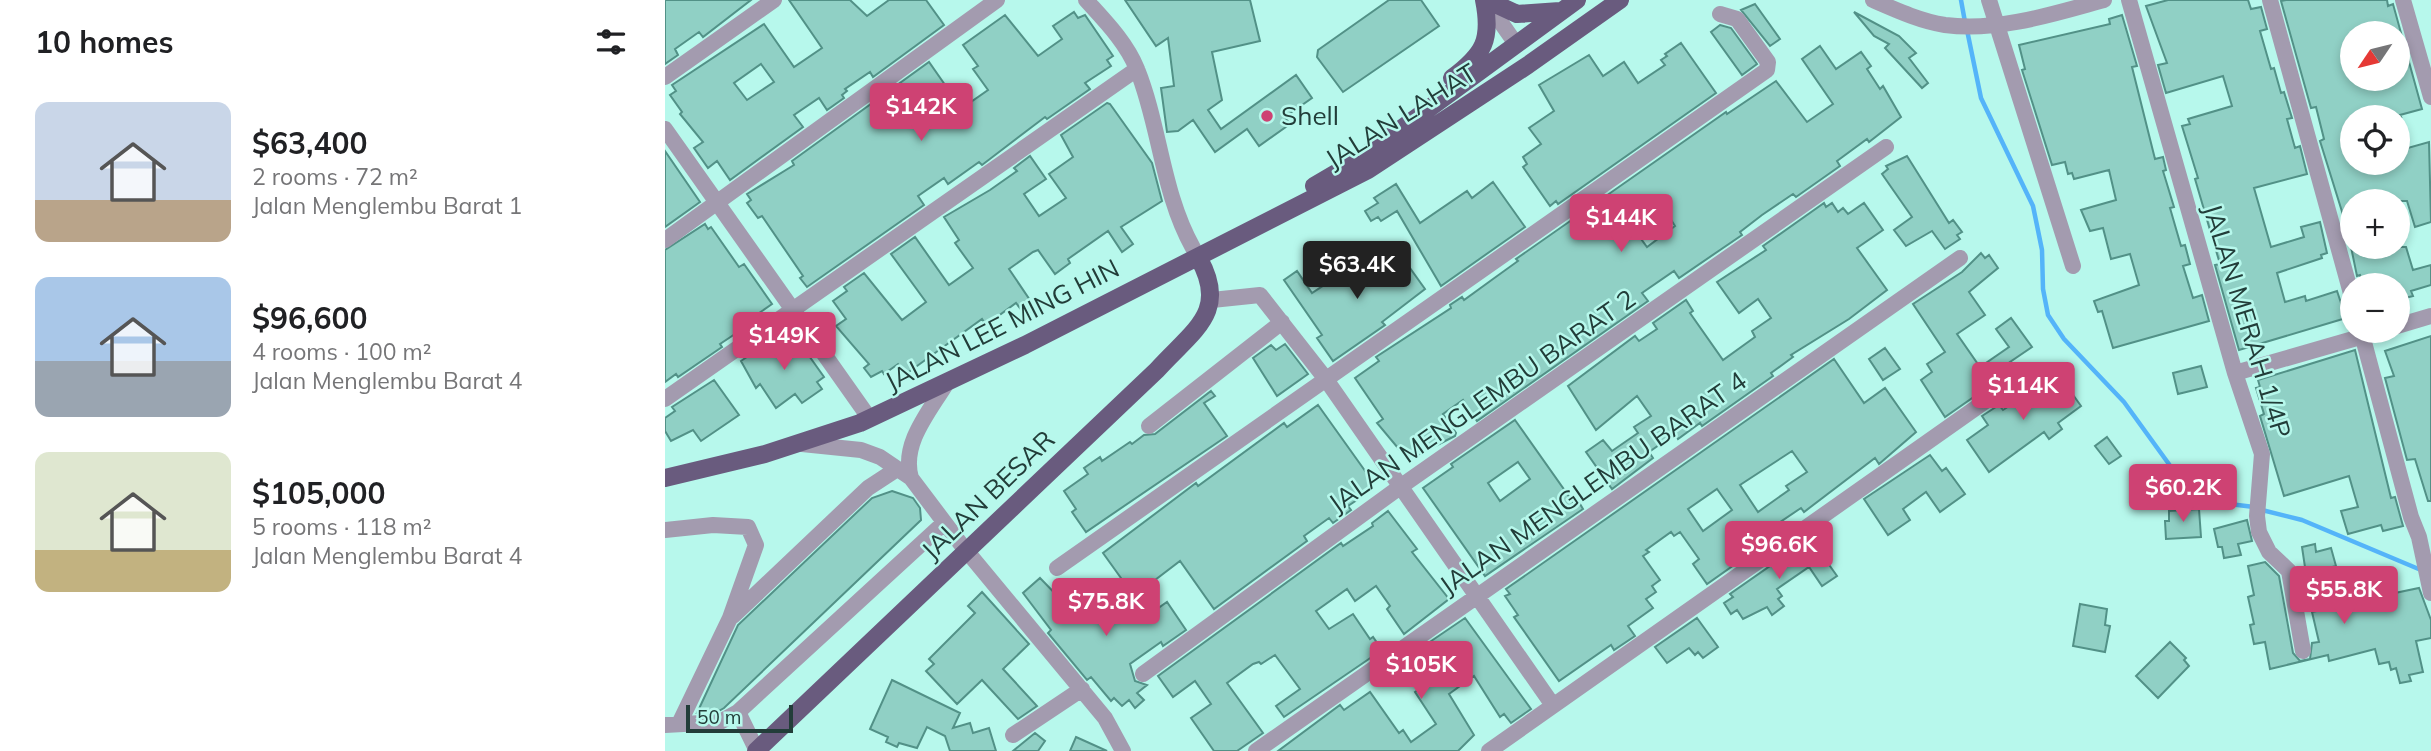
<!DOCTYPE html>
<meta charset="utf-8">
<style>
:root{--surface:#fff;--page:#f2f2f2;--text:#202124;--muted:#757577;--accent:#ce4273}
body{margin:0;font-family:Mulish,sans-serif;background:var(--page);color:var(--text);height:100vh;display:flex;flex-direction:column;font-size:26px;white-space:nowrap}
*{box-sizing:border-box;margin:0}
p{font-size:23px;color:var(--muted)}
.icon{flex:none;width:38px;height:38px;fill:none;stroke:currentColor;stroke-width:2;stroke-linecap:round;stroke-linejoin:round}
.map{position:relative;flex:1;overflow:hidden}
.side{display:flex;flex-direction:column;background:var(--surface);width:665px}
.side>*{flex:none}
.needle{width:46px;rotate:235deg}
.buttons{position:absolute;left:1675px;top:21px;display:grid;gap:14px}
.buttons a{display:grid;place-items:center;width:70px;height:70px;border-radius:50%;background:var(--surface);box-shadow:0 4px 10px #0003;font-size:35px}
.scale{position:absolute;left:21px;bottom:18px;width:107px;box-sizing:border-box;padding-left:7px;border:4px solid #223d39;border-top:0;font-size:19px;line-height:24px;white-space:nowrap;color:#223d39;-webkit-text-stroke:5px #b7f8ec;paint-order:stroke}
.price{position:absolute;translate:-50% -60px;padding:0 16px;border-radius:7px;background:var(--accent);color:#fff;font-size:23px;line-height:46px;filter:drop-shadow(0 2px 4px #0008)}
.price::after{content:'';position:absolute;left:50%;top:42px;width:21px;height:16px;margin-left:-10px;background:inherit;clip-path:polygon(0 0,100% 0,50% 100%)}
.price.active{background:#222;color:#fff}
ul{padding:0;list-style:none}
li{display:flex;align-items:center;gap:21px;height:175px;padding:0 35px}
li span{display:grid;place-items:center;flex:none;width:196px;height:140px;border-radius:14px;color:#555}
li>.icon{margin-inline-start:auto}
span .icon{width:84px;height:84px;fill:#fffc;stroke-width:1}
li b{font-size:30px}
h2{display:flex;justify-content:space-between;align-items:center;height:84px;padding:0 35px;font-size:30px}
main{display:flex;flex:1;min-height:0}
.map>svg:first-child{display:block}
</style>
<main>
<section class="side">
<h2>10 homes<svg class="icon" aria-label="filters" viewBox="0 0 24 24"><path d="M4 7h16M4 17h16"/><circle cx="9" cy="7" r="2"/><circle cx="15" cy="17" r="2"/></svg></h2>
<ul>
<li><span style="background:linear-gradient(#c9d6e8 70%,#b9a48a 0)"><svg class="icon" aria-label="home" viewBox="0 0 24 24"><path d="M3 11l9-7 9 7M6 9v11h12V9"/></svg></span><div><b>$63,400</b><p>2 rooms · 72 m²</p><p>Jalan Menglembu Barat 1</p></div></li>
<li><span style="background:linear-gradient(#a9c7e8 60%,#9aa5b1 0)"><svg class="icon" aria-label="home" viewBox="0 0 24 24"><path d="M3 11l9-7 9 7M6 9v11h12V9"/></svg></span><div><b>$96,600</b><p>4 rooms · 100 m²</p><p>Jalan Menglembu Barat 4</p></div></li>
<li><span style="background:linear-gradient(#dfe7d0 70%,#c2b280 0)"><svg class="icon" aria-label="home" viewBox="0 0 24 24"><path d="M3 11l9-7 9 7M6 9v11h12V9"/></svg></span><div><b>$105,000</b><p>5 rooms · 118 m²</p><p>Jalan Menglembu Barat 4</p></div></li>
</ul>
</section>
<div class="map">
<svg width="1766" height="751" viewBox="0 0 1766 751">
<rect width="100%" height="100%" fill="#b7f8ec"/>
<g fill="none" stroke-linecap="round" stroke-linejoin="round">
<!-- stream -->
<path stroke="#54b4f9" stroke-width="4.5" d="M1296,0L1300,22
M1302,30L1316,98L1368,206L1377,250L1378,289L1383,315L1399,339L1459,402L1514,478L1540,501L1589,507
M1597,510L1637,520L1756,570"/>
</g>
<!-- building -->
<path fill="#90d0c5" stroke="#529187" stroke-width="2" fill-rule="evenodd" d="M0,0H86L38,37L34,32L10,49L13,55L0,64Z
M124,0H185L202,16L224,0H261L279,25L208,77L205,72L180,89L182,91L177,95L179,98L162,110L154,98L129,115L138,127L65,180L52,161L43,168L29,148L38,142L15,114L17,112L5,95L11,91L7,85L99,24L129,67L157,48ZM96,64L109,82L82,100L69,83Z
M460,0H585L595,41L547,52L557,100L543,110L556,129L631,75L647,98L620,117L625,124L594,146L582,129L550,152L528,120L513,131L502,132L496,88L509,86L503,38L491,46Z
M724,0H756L774,26L678,92L652,57L653,50Z
M1503,0H1583L1586,9L1596,7L1602,29L1595,31L1606,69L1609,68L1616,93L1619,92L1627,118L1622,119L1630,148L1635,146L1642,174L1589,188L1606,247L1639,237L1636,227L1655,222L1662,253L1656,255L1657,258L1612,273L1620,302L1640,296L1641,301L1672,291L1681,318L1574,350L1550,265L1555,264L1530,179L1533,178L1517,126L1525,124L1523,119L1567,106L1558,76L1501,93L1493,65L1502,63L1481,6Z
M1621,0H1722L1723,6L1728,4L1757,109L1735,115L1736,117H1687V163H1732V151L1764,142L1766,222L1750,227L1742,201H1687V233L1684,234L1655,141L1659,139L1651,107L1646,108L1616,1ZM1687,33H1732V79H1687Z
M1090,4L1115,39L1105,46L1076,10Z
M409,12L413,18L420,15L448,56L442,60L446,66L420,83L425,89L382,119L380,117L317,165L314,162L283,184L279,178L253,196L259,205L142,287L135,278L138,276L97,216L93,218L82,203L86,200L82,194L129,165L127,161L264,62L292,102L295,99L300,106L323,90L308,69L313,66L298,45L340,15L373,56L397,39L388,26Z
M1189,12L1234,36L1251,53L1244,58L1263,83L1257,88L1220,48L1224,44L1209,36Z
M1457,15L1472,66L1467,67L1490,159L1498,157L1501,170L1498,171L1509,207L1505,208L1516,246L1520,245L1525,264L1518,266L1528,298L1537,295L1544,321L1448,348L1437,311L1433,312L1429,301L1474,285L1465,254L1446,259L1438,228L1425,231L1416,210L1451,200L1444,170L1409,179L1407,173L1403,174L1400,162L1387,165L1357,70L1360,69L1354,45L1445,24L1444,19Z
M1055,25L1066,28L1092,64L1077,75L1046,32Z
M1016,43L1051,93L893,204L891,201L885,206L858,167L862,164L858,157L876,144L864,128L889,111L874,85L924,55L938,76L959,62L973,83L1000,65L996,60L1002,56L1000,54Z
M1155,46L1171,69L1196,52L1206,66L1202,69L1215,89L1218,86L1236,117L1204,142L1202,139L1172,161L1175,166L1131,197L1128,194L1097,215L1075,232L1077,235L1014,278L1009,271L977,293L983,301L812,421L798,400L778,414L791,433L790,436L743,460L712,423L718,419L690,378L714,361L711,357L786,308L785,305L797,297L799,300L828,279L853,261L851,259L1061,112L1062,114L1111,81L1142,122L1168,104L1137,59ZM991,196L1010,226L982,247L960,217Z
M442,103L445,104L487,163L497,201L456,227L468,244L457,252L443,231L403,259L405,263L390,274L373,250L368,252L344,269L371,309L361,316L351,303L321,325L317,319L241,374L233,364L219,374L217,371L206,377L199,368L204,364L171,326L181,319L168,301L182,291L179,287L199,273L237,320L261,302L226,254L250,237L284,285L308,268L290,243L294,240L279,217L325,190L352,171L349,168L365,156L381,179L359,194L374,216L401,198L384,174L408,157L396,135Z
M0,151L35,202L0,227Z
M1242,156L1284,223L1288,220L1297,232L1292,235L1295,239L1280,249L1267,231L1241,246L1229,230L1247,217L1217,174L1223,169L1221,166Z
M828,182L860,227L776,286L732,211L716,221L713,217L706,221L700,211L713,203L709,198L731,184L755,223L802,191L807,198Z
M1159,203L1161,207L1167,203L1173,212L1178,208L1183,214L1199,203L1218,230L1192,248L1222,290L1184,319L1126,355L1128,357L1106,373L1108,376L1037,426L1035,423L1013,439L1010,434L984,452L988,458L947,489L921,452L938,440L947,451L973,433L969,427L986,416L972,396L931,430L903,386L970,336L974,341L992,329L988,323L1021,300L1028,311L1025,313L1058,360L1090,337L1087,331L1106,318L1093,299L1074,313L1052,282L1101,250L1098,246Z
M40,224L43,229L46,227L74,267L79,264L107,304L77,325L79,328L55,344L57,347L13,377L11,374L0,382V250Z
M727,243L760,289L717,322L720,325L668,361L652,338L657,335L619,280L632,271L647,293L682,270L690,282L714,266L707,256Z
M1686,247H1741L1748,270L1766,265V285L1746,291L1748,296L1732,300V285H1698L1695,275L1692,276Z
M1316,253L1320,258L1324,255L1333,268L1304,292L1320,315L1292,334L1315,367L1344,347L1331,329L1346,318L1367,347L1345,362L1350,368L1280,417L1256,380L1267,372L1262,364L1280,352L1248,304L1297,272Z
M119,336L125,344L132,339L159,377L152,382L157,389L137,403L130,394L111,408L95,384L91,388L76,361L92,350L95,353Z
M1766,336V501H1763L1750,459L1742,460L1720,378L1729,376L1720,351Z
M620,344L643,374L612,396L588,358L606,345L611,350Z
M1220,348L1235,369L1218,380L1204,359Z
M1690,350L1726,498L1730,497L1738,526L1718,531L1716,525L1683,534L1676,511L1693,507L1684,476L1619,496L1595,416L1599,414L1591,388L1595,387L1593,380Z
M1169,359L1199,403L1220,388L1251,432L1214,464L1210,458L1139,512L1136,508L1105,529L1110,536L1042,584L1028,564L1034,559L1015,532L1009,536L1006,532L981,550L984,552L978,556L995,580L987,586L991,592L981,599L988,608L963,626L970,636L949,650L946,645L894,681L849,617L853,615L840,596L845,594L841,589ZM1127,451L1142,472L1121,486L1124,490L1093,512L1075,485ZM1052,489L1067,510L1038,531L1023,509Z
M1536,366L1542,387L1513,394L1508,373Z
M1393,374L1416,406L1393,423L1397,429L1384,439L1379,432L1324,472L1302,440L1323,425L1317,416L1334,405L1338,410Z
M49,380L74,415L36,441L28,430L6,441L0,431V418L10,411L7,407Z
M546,391L550,396L539,403L562,436L421,532L407,512L411,509L399,491L423,474L419,468L435,457L437,461L465,442L467,444L479,435L490,434Z
M653,405L708,482L704,485L707,490L683,506L686,510L668,523L664,518L639,536L642,541L549,609L515,561L469,596L438,553L531,483L533,486L619,423L622,427Z
M850,420L908,502L912,499L918,509L820,576L758,488L788,467L786,464ZM853,462L865,479L835,501L823,483Z
M1442,437L1456,456L1444,464L1430,446Z
M1265,455L1277,471L1281,468L1300,494L1275,512L1261,492L1238,509L1245,520L1223,535L1199,499Z
M227,491L248,498L255,508L256,520L59,708L52,712L32,713L73,625L207,498Z
M1534,509L1536,537L1501,539L1500,521H1504V511Z
M723,511L752,549L747,552L784,599L739,634L722,609L725,606L711,586L690,601L682,589L651,611L664,629L688,614L705,639L708,637L717,650L619,717L611,706L635,689L610,655L596,664L594,662L588,664L562,683L598,733L572,751H549L526,718L546,704L530,681L508,697L493,676L676,543L678,546L708,526L707,523Z
M1582,520L1587,541L1573,544L1576,555L1559,558L1557,547H1553L1549,529Z
M1145,538L1172,576L1157,586L1144,567L1112,589L1117,596L1113,599L1119,606L1107,615L1102,607L1078,619L1072,610L1066,614L1059,603L1068,597L1065,594Z
M1650,544L1651,552L1666,548L1671,566L1641,574L1637,547Z
M1600,562L1614,576L1628,653L1635,661L1645,659L1647,643L1654,642L1647,612L1701,600L1700,595L1724,589L1725,594L1754,588L1766,620V638L1751,641L1758,672L1744,675L1746,681L1735,683L1731,668L1726,670L1724,662L1714,664L1710,649L1664,661L1663,655L1605,669L1600,642L1589,644L1585,625L1589,624L1583,597L1589,595L1583,566Z
M375,578L407,611L423,597L438,618L476,591L489,611L502,602L521,630L498,646L496,642L465,664L470,681L482,685L472,693L479,700L470,708L464,700L457,706L449,698L446,701L426,677L422,680L383,633L386,630L358,593Z
M317,592L364,644L338,669L372,706L353,719L317,680L292,704L261,671L269,664L264,659L310,613L303,606Z
M1415,604L1442,609L1440,625L1445,626L1440,652L1408,646Z
M800,618L866,709L846,723L839,714L835,717L809,676L784,694L809,735L793,751H613L675,705L679,710L705,692L734,733L738,730L746,742L771,724L750,692L753,690L739,670L736,672L731,665Z
M1032,618L1053,647L1038,658L1033,652L1030,655L1024,648L1002,663L990,647Z
M1505,642L1521,658L1519,660L1524,666L1493,698L1471,676Z
M227,680L295,713L288,728L305,723L308,733L324,728L331,751H285L280,736L262,727L252,748L234,743L232,747L221,742L223,737L205,729Z
M370,733L380,741L373,751H348Z
M411,737L442,751H405Z"/>
<g fill="none" stroke-linecap="round" stroke-linejoin="round">
<!-- minor -->
<path stroke="#a39baf" stroke-width="16" d="M421,0C440,21 461,42 472,69C495,126 497,193 528,248
M820,0L851,44
M1208,0C1231,10 1255,21 1280,25C1333,32 1388,14 1439,0
M1324,0L1408,266
M1464,0L1570,373L1597,454L1592,516L1594,532L1604,552L1624,571L1638,651
M1605,0L1687,297
M1738,0L1766,97
M0,77L109,0
M0,129L200,412
M0,240L332,0
M547,300L595,295L660,378L887,704
M1732,326L1766,316
M1696,331L1746,517L1754,537L1766,593
M1570,373L1716,331
M0,399L472,69
M484,426L617,322
M137,444L196,450L215,457L246,478L295,543L440,718L458,751
M246,478C236,444 264,412 281,384
M0,530L48,525L83,527L91,545L65,618L14,724
M392,568L1102,70L1103,62L1072,19L1055,14
M68,616L203,488L232,469
M478,674L735,487L1221,147
M0,725L55,722L73,712
M348,735L417,689
M92,751L73,712L279,523
M591,751L1295,258
M824,751L1359,374"/>
<!-- major -->
<path stroke="#695b7e" stroke-width="18" d="M822,0L852,14L895,11
M787,78C819,54 827,40 819,0
M649,186L695,159L912,0
M0,478L100,454L195,423L360,345L703,170L863,65L955,0
M91,751L492,370C528,330 565,312 533,257"/>
</g>
<!-- markers -->
<circle fill="#ce4273" stroke="#b7f8ec" stroke-width="2.5" cx="602" cy="116" r="7"/>
<g text-anchor="middle" stroke-width="5" stroke-linejoin="round" paint-order="stroke">
<!-- poi labels -->
<g font-size="26" fill="#223d39" stroke="#b7f8ec" text-anchor="start">
<text x="616" y="125">Shell</text>
</g>
<!-- street labels -->
<g font-size="26" fill="#223d39" stroke="#b7f8ec">
<text transform="translate(736 116) rotate(-32)" y="9">JALAN LAHAT</text>
<text transform="translate(1582 321) rotate(73)" y="9">JALAN MERAH 1/4P</text>
<text transform="translate(337 325) rotate(-27)" y="9">JALAN LEE MING HIN</text>
<text transform="translate(817 401) rotate(-35)" y="9">JALAN MENGLEMBU BARAT 2</text>
<text transform="translate(928 483) rotate(-35)" y="9">JALAN MENGLEMBU BARAT 4</text>
<text transform="translate(323 495) rotate(-44)" y="9">JALAN BESAR</text>
</g>
</g>
</svg>
<div class="buttons">
<a><svg class="needle" viewBox="-14 -14 28 28"><path d="M0-13l5 13h-10z" fill="#e53935"/><path d="M0 13l5-13h-10z" fill="#757577"/></svg></a>
<a><svg class="icon" aria-label="locate" viewBox="0 0 24 24"><circle cx="12" cy="12" r="6"/><path d="M12 2v4M12 18v4M2 12h4M18 12h4"/></svg></a>
<a>+</a>
<a>−</a>
</div>
<div class="scale">50 m</div>
<b class="price" style="left:256px;top:143px">$142K</b>
<b class="price" style="left:956px;top:254px">$144K</b>
<b class="price active" style="left:692px;top:301px">$63.4K</b>
<b class="price" style="left:119px;top:372px">$149K</b>
<b class="price" style="left:1358px;top:422px">$114K</b>
<b class="price" style="left:1518px;top:524px">$60.2K</b>
<b class="price" style="left:1114px;top:581px">$96.6K</b>
<b class="price" style="left:1679px;top:626px">$55.8K</b>
<b class="price" style="left:441px;top:638px">$75.8K</b>
<b class="price" style="left:756px;top:701px">$105K</b>
</div>
</main>
